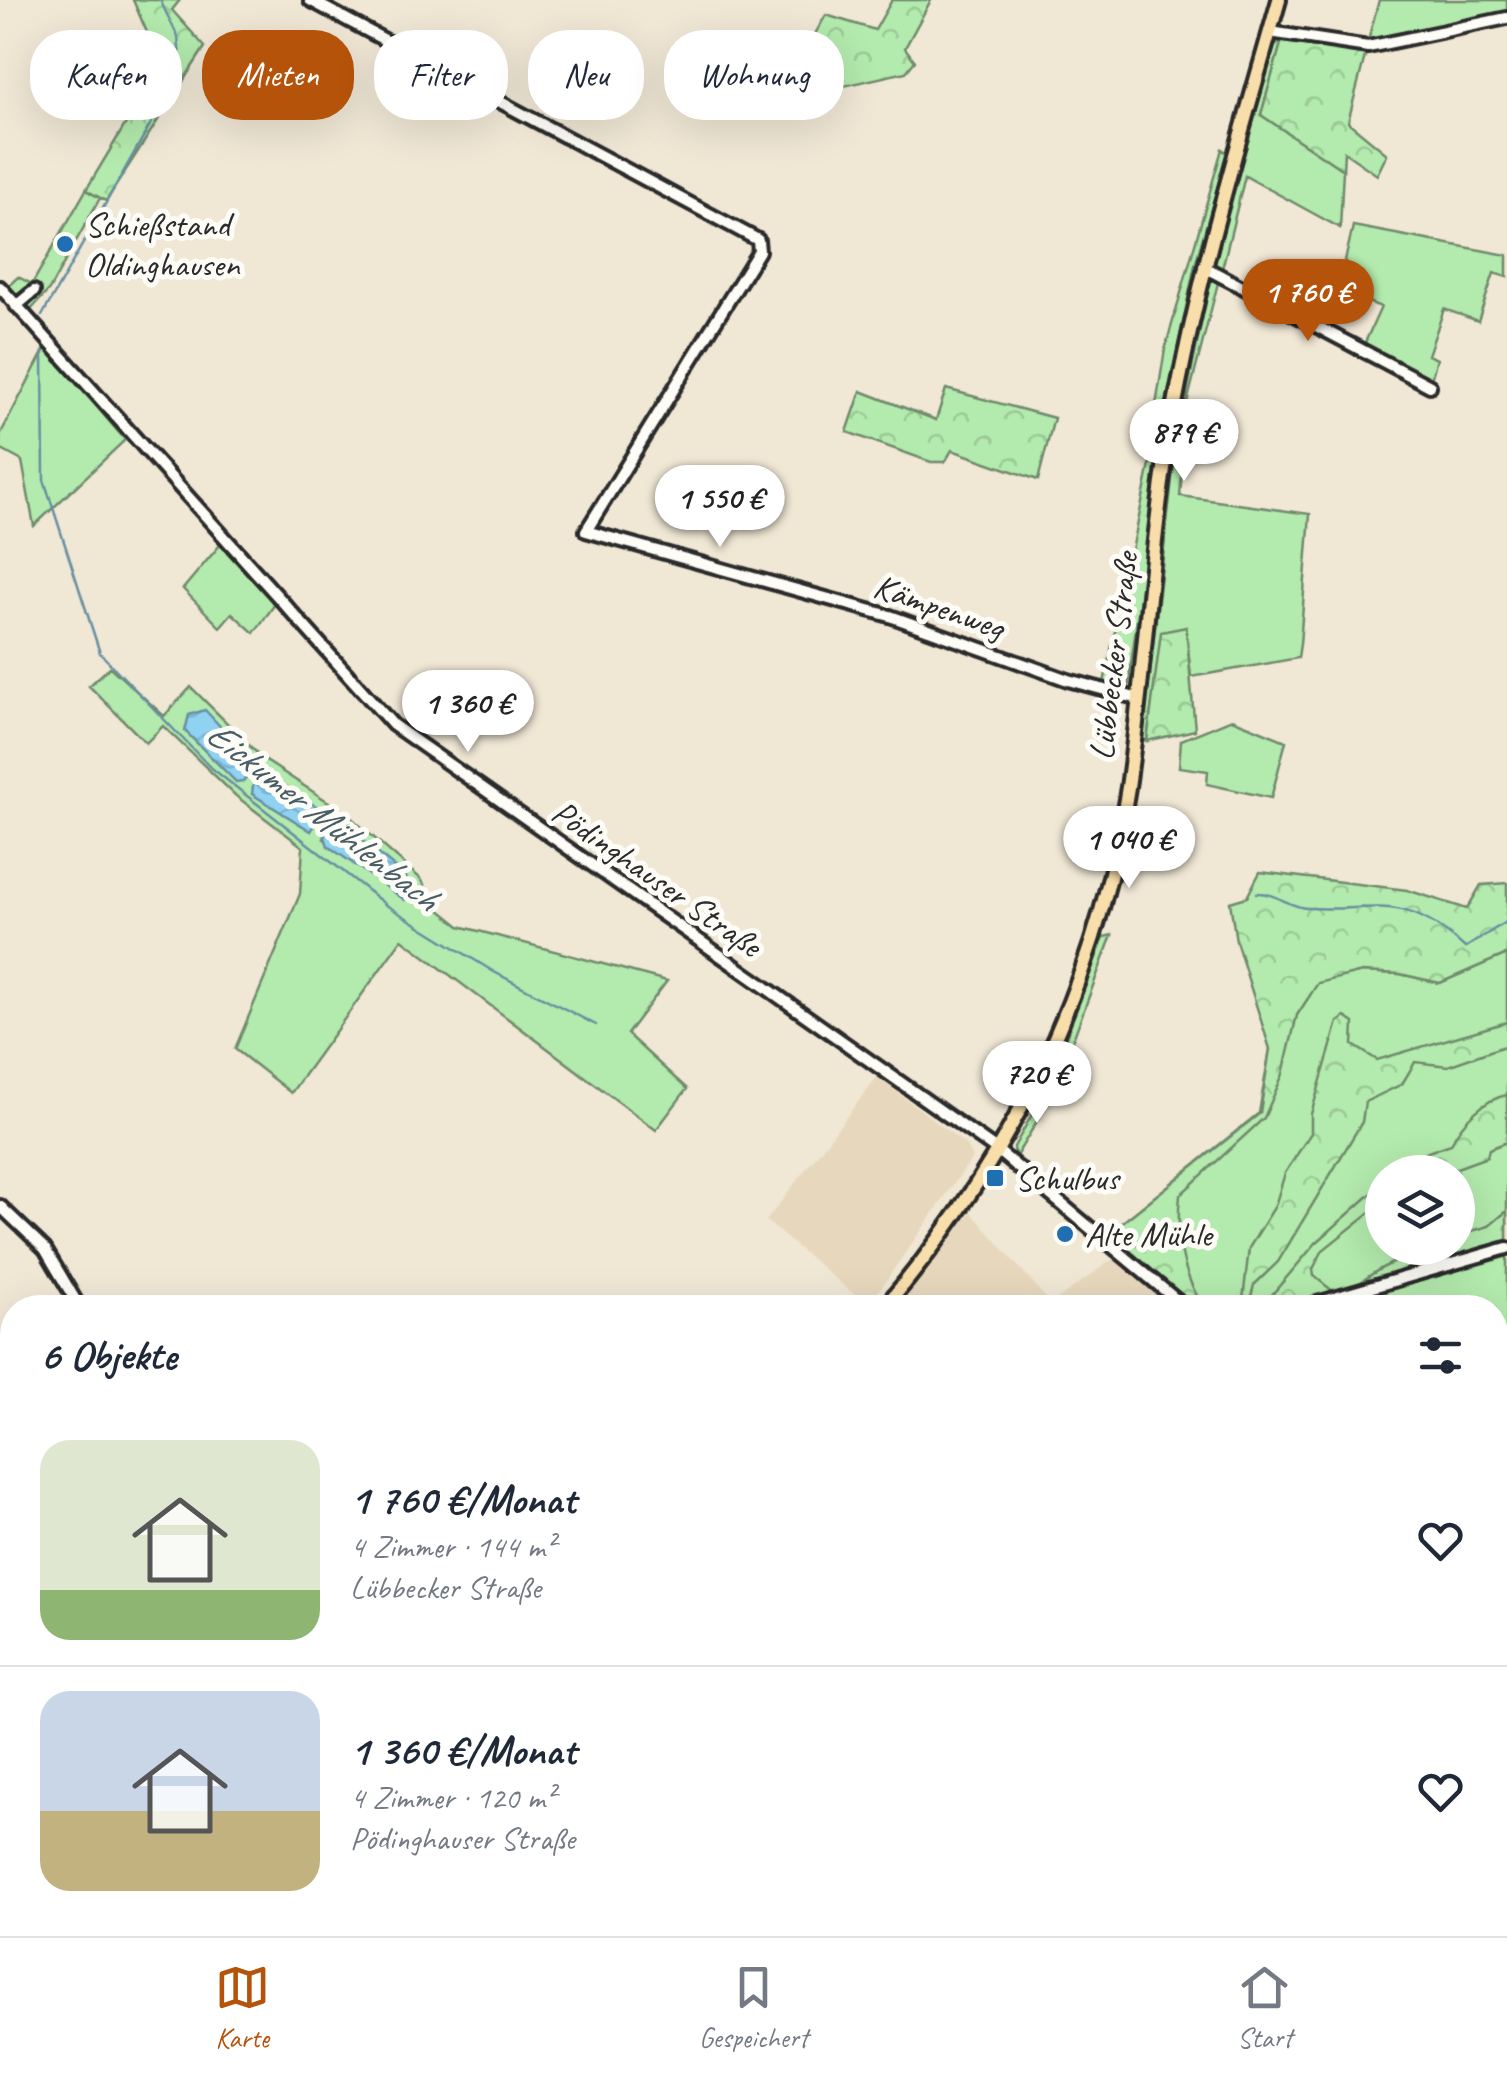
<!DOCTYPE html>
<html lang="de">
<meta charset="utf-8">
<style>
:root{--surface:#fff;--page:#f6f6f7;--text:#1f2937;--muted:#747a83;--line:#e0e1e3;--accent:#b45309}
body{margin:0;font-family:Caveat,sans-serif;background:var(--page);color:var(--text);height:100vh;display:flex;flex-direction:column;font-size:38px;white-space:nowrap}
*{box-sizing:border-box;margin:0}
p{font-size:32px;color:var(--muted)}
.icon{flex:none;width:55px;height:55px;fill:none;stroke:currentColor;stroke-width:2;stroke-linecap:round;stroke-linejoin:round}
.map{position:relative;flex:1;overflow:hidden}
.details{position:absolute;left:0px;top:1295px;width:1508px;height:642px;display:flex;flex-direction:column;background:var(--surface);border-radius:40px 40px 0 0;box-shadow:0 10px 40px #0002}
.details>*{flex:none}
.top-card{position:absolute;left:30px;top:30px;width:1000px;height:90px;display:flex;gap:20px}
.controls{position:absolute;left:1365px;top:1155px;display:grid;gap:20px}
.controls a{display:grid;place-items:center;width:110px;height:110px;border-radius:50%;background:var(--surface);box-shadow:0 10px 40px #0002;font-size:50px}
.price{position:absolute;translate:-50% -85px;padding:0 22px;border-radius:35px;background:#fff;color:#222;font-size:32px;line-height:65px;filter:drop-shadow(0 2px 5px #0008)}
.price::after{content:'';position:absolute;left:50%;top:60px;width:30px;height:22px;margin-left:-15px;background:inherit;clip-path:polygon(0 0,100% 0,50% 100%)}
.price.active{background:var(--accent);color:#fff}
ul{padding:0;list-style:none}
li{display:flex;align-items:center;gap:30px;height:250px;padding:0 40px}
li+li{border-top:2px solid var(--line)}
li span{display:grid;place-items:center;flex:none;width:280px;height:200px;border-radius:30px;color:#555}
li>.icon{margin-inline-start:auto}
span .icon{width:120px;height:120px;fill:#fffc;stroke-width:1}
li b{font-size:42px}
h2{display:flex;justify-content:space-between;align-items:center;height:120px;padding:0 40px;font-size:42px}
.chip{padding:0 35px;border-radius:40px;background:var(--surface);box-shadow:0 10px 40px #0002;font-size:35px;line-height:90px}
.chip.active{background:var(--accent);color:#fff}
.tabs{display:flex;justify-content:space-around;align-items:center;height:140px;border-top:2px solid var(--line);background:var(--surface);font-size:28px;color:var(--muted)}
.tabs a{display:grid;justify-items:center;gap:5px}
.tabs .active{color:var(--accent)}
.map>svg:first-child{display:block}
</style>
<div class="map">
<svg width="1507" height="1936" viewBox="0 0 1507 1936">
<defs>
<pattern id="forest-crowns" width="20" height="18" patternUnits="userSpaceOnUse" patternTransform="scale(2.5)"><rect width="20" height="18" fill="#b3eaad"/><path d="M2 6a3 3 0 1 1 6 0M12 15a3 3 0 1 1 6 0" fill="none" stroke="#9ac995"/></pattern>
<pattern id="water-waves" width="16" height="10" patternUnits="userSpaceOnUse" patternTransform="scale(2.5)"><rect width="16" height="10" fill="#90d2f2"/><path d="M0 5q4-4 8 0t8 0" fill="none" stroke="#7cb4d0"/></pattern>
</defs>
<rect width="100%" height="100%" fill="#f0e7d5"/>
<filter id="ink" filterUnits="userSpaceOnUse"><feTurbulence type="fractalNoise" baseFrequency=".01" numOctaves="2"/><feDisplacementMap in="SourceGraphic" scale="20" xChannelSelector="R" yChannelSelector="G"/><feConvolveMatrix kernelMatrix="1 2 1 2 8 2 1 2 1" color-interpolation-filters="sRGB"/></filter>
<g filter="url(#ink)">
<!-- built -->
<path fill="#e7d8bd" d="M877,1077L965,1144L972,1158L868,1306L766,1221Z
M971,1212L1051,1304L1121,1253L1182,1308H895Z
M576,1925H1252L1255,1936H580Z"/>
<!-- green -->
<path fill="#b3eaad" stroke="#6f8a6c" stroke-width="2.5" fill-rule="evenodd" d="M1379,0H1507V12L1368,41Z
M1282,40L1261,115L1343,170L1340,228L1245,176L1221,273L1213,264L1273,48Z
M1222,149L1227,153L1195,265L1159,438L1151,437L1165,349Z
M86,190L100,198L49,290L28,313L6,288L18,277L32,284Z
M1353,226L1507,255V277L1494,273L1478,321L1444,309L1428,355L1437,359L1430,383L1363,347L1381,307L1360,299L1336,300Z
M1211,277L1219,279L1188,399L1180,496L1310,514L1300,644L1298,658L1191,677L1186,628L1162,632L1147,741L1142,739L1176,445Z
M46,347L125,440L34,526L22,461L0,449V435Z
M1152,455L1158,461L1128,688L1104,683Z
M220,545L275,604L254,633L232,613L220,627L183,589Z
M110,667L164,716L191,687L263,759L347,814L421,879L439,909L460,926L667,981L627,1034L687,1089L656,1130L402,939L291,1093L235,1049L300,894L303,847L236,796L163,726L146,743L89,686ZM323,838L404,875L417,897L405,900Z
M1232,719L1286,741L1271,798L1207,784L1208,771L1179,767L1181,740Z
M1112,935L1051,1098L1015,1158L1014,1147L1048,1085L1104,937Z
M1507,954V1936H1264L1262,1925H1495V1308L1191,1307L1109,1233L1259,1113L1270,1049L1286,1048L1297,1015L1318,982L1362,972L1400,974L1440,983ZM1382,1172H1458V1248H1382Z
M0,1388L12,1395V1584L0,1577Z
M12,1693V1838L0,1880V1699Z"/>
<!-- forest -->
<path fill="url(#forest-crowns)" stroke="#6f8a6c" stroke-width="2.5" d="M133,0H180L172,10L205,47L106,201L86,190L161,65Z
M892,0H931L905,48L915,61L906,72L791,98L792,74L826,15L875,30Z
M1282,40L1366,52L1348,122L1387,154L1377,175L1344,152L1343,170L1261,115Z
M946,389L1054,418L1038,480L952,450L945,462H931L847,432L861,391L936,420Z
M1186,627L1195,730L1147,741L1161,632Z
M1260,872L1407,890L1467,909L1481,885L1507,883V954L1440,983L1400,974L1362,972L1318,983L1297,1015L1283,1074L1264,1118L1180,1195C1176,1235 1181,1274 1204,1307H1191L1109,1233L1260,1113L1270,1049L1236,941L1230,902L1247,897Z
M1345,1017L1354,1023L1353,1045L1377,1060L1507,1022V1045L1448,1066L1415,1062L1402,1084L1365,1102L1362,1122L1278,1262L1254,1285L1251,1297L1263,1305L1316,1243L1382,1184V1203L1323,1250L1313,1269L1314,1276L1334,1292L1287,1307L1242,1308L1249,1248L1275,1206L1285,1173L1311,1133V1114L1338,1022Z
M1507,1095V1142L1489,1149L1487,1157L1446,1172H1395L1428,1152L1451,1144C1460,1123 1484,1099 1507,1095Z
M1507,1211V1240L1360,1283C1386,1261 1425,1248 1458,1248V1235L1489,1226Z
M360,1925H554L559,1936H351Z"/>
<!-- water -->
<path fill="url(#water-waves)" stroke="#688fa2" stroke-width="2.5" d="M205,710L256,765L243,781L236,782L185,731L189,715Z
M267,774L324,811L311,831L252,794L253,786Z
M336,819L404,875L418,898L405,900L328,846L324,834Z"/>
<g fill="none" stroke-linecap="round" stroke-linejoin="round">
<!-- stream -->
<path stroke="#688fa2" stroke-width="2.5" d="M42,316L181,70L178,37L160,0
M43,352L44,480L100,653L209,766L386,905L494,972L596,1025
M1256,893C1275,892 1289,907 1307,908C1379,912 1403,891 1465,948L1507,921
M1495,1481L1507,1477"/>
<defs>
<path id="minor" d="M310,0L758,240L759,251L586,531L890,616L1068,680L1139,699
M1270,32L1368,47L1507,18
M1204,267L1430,386
M0,287L393,725L998,1151L1186,1308
M16,306L34,291
M0,1206L45,1249L80,1308
M1300,1308L1507,1248
M1495,1499L1507,1498
M0,1583L12,1590
M727,1925L731,1936
M569,1934L583,1925"/>
<path id="major" d="M884,1308C1011,1159 1099,981 1128,787C1144,677 1149,565 1166,455C1191,300 1236,151 1279,0
M333,1936L344,1925"/>
</defs>
<!-- minor casing -->
<use href="#minor" stroke="#2b2b2b" stroke-width="18"/>
<!-- major casing -->
<use href="#major" stroke="#2b2b2b" stroke-width="20"/>
<!-- minor -->
<use href="#minor" stroke="#fdfcf7" stroke-width="10"/>
<!-- major -->
<use href="#major" stroke="#f8deab" stroke-width="12"/>
</g>
</g>
<!-- markers -->
<g fill="#1f6fb2" stroke="#fdfcf7" stroke-width="4">
<circle cx="65" cy="244" r="10"/>
<rect x="985" y="1168" width="20" height="20" rx="5"/>
<circle cx="1065" cy="1234" r="10"/>
</g>
<g text-anchor="middle" stroke-width="10" stroke-linejoin="round" paint-order="stroke">
<!-- poi labels -->
<g font-size="35" fill="#2b2b2b" stroke="#fdfcf7" text-anchor="start">
<text x="85" y="236">Schießstand<tspan x="85" dy="40">Oldinghausen</tspan></text>
<text x="1015" y="1190">Schulbus</text>
<text x="1085" y="1246">Alte Mühle</text>
</g>
<!-- street labels -->
<g font-size="35" fill="#2b2b2b" stroke="#fdfcf7">
<text transform="translate(939 606) rotate(19)" y="12">Kämpenweg</text>
<text transform="translate(1113 656) rotate(-83)" y="12">Lübbecker Straße</text>
<text transform="translate(657 878) rotate(35)" y="12">Pödinghauser Straße</text>
</g>
<!-- water labels -->
<g font-size="38" font-style="italic" fill="#495d67" stroke="#fdfcf7">
<text transform="translate(323 815) rotate(38)" y="13">Eickumer Mühlenbach</text>
</g>
</g>
</svg>
<div class="controls">
<a><svg class="icon" aria-label="layers" viewBox="0 0 24 24"><path d="M12 4l9 5-9 5-9-5zM3 14l9 5 9-5"/></svg></a>
</div>
<b class="price active" style="left:1308px;top:344px">1 760 €</b>
<b class="price" style="left:1184px;top:484px">879 €</b>
<b class="price" style="left:720px;top:550px">1 550 €</b>
<b class="price" style="left:468px;top:755px">1 360 €</b>
<b class="price" style="left:1129px;top:891px">1 040 €</b>
<b class="price" style="left:1037px;top:1126px">720 €</b>
<div class="top-card">
<a class="chip">Kaufen</a>
<a class="chip active">Mieten</a>
<a class="chip">Filter</a>
<a class="chip">Neu</a>
<a class="chip">Wohnung</a>
</div>
<section class="details">
<h2>6 Objekte<svg class="icon" aria-label="filters" viewBox="0 0 24 24"><path d="M4 7h16M4 17h16"/><circle cx="9" cy="7" r="2"/><circle cx="15" cy="17" r="2"/></svg></h2>
<ul>
<li><span style="background:linear-gradient(#dfe7d0 75%,#8fb573 0)"><svg class="icon" aria-label="home" viewBox="0 0 24 24"><path d="M3 11l9-7 9 7M6 9v11h12V9"/></svg></span><div><b>1 760 €/Monat</b><p>4 Zimmer · 144 m²</p><p>Lübbecker Straße</p></div><svg class="icon" aria-label="heart" viewBox="0 0 24 24"><path d="M12 20l-8-8c-3-5 5-10 8-4 3-6 11-1 8 4z"/></svg></li>
<li><span style="background:linear-gradient(#c9d6e8 60%,#c2b280 0)"><svg class="icon" aria-label="home" viewBox="0 0 24 24"><path d="M3 11l9-7 9 7M6 9v11h12V9"/></svg></span><div><b>1 360 €/Monat</b><p>4 Zimmer · 120 m²</p><p>Pödinghauser Straße</p></div><svg class="icon" aria-label="heart" viewBox="0 0 24 24"><path d="M12 20l-8-8c-3-5 5-10 8-4 3-6 11-1 8 4z"/></svg></li>
</ul>
</section>
</div>
<nav class="tabs">
<a class="active"><svg class="icon" aria-label="map" viewBox="0 0 24 24"><path d="M3 6l6-2 6 2 6-2v14l-6 2-6-2-6 2zM9 4v14M15 6v14"/></svg>Karte</a>
<a><svg class="icon" aria-label="saved" viewBox="0 0 24 24"><path d="M7 4h10v16l-5-4-5 4z"/></svg>Gespeichert</a>
<a><svg class="icon" aria-label="home" viewBox="0 0 24 24"><path d="M3 11l9-7 9 7M6 9v11h12V9"/></svg>Start</a>
</nav>
